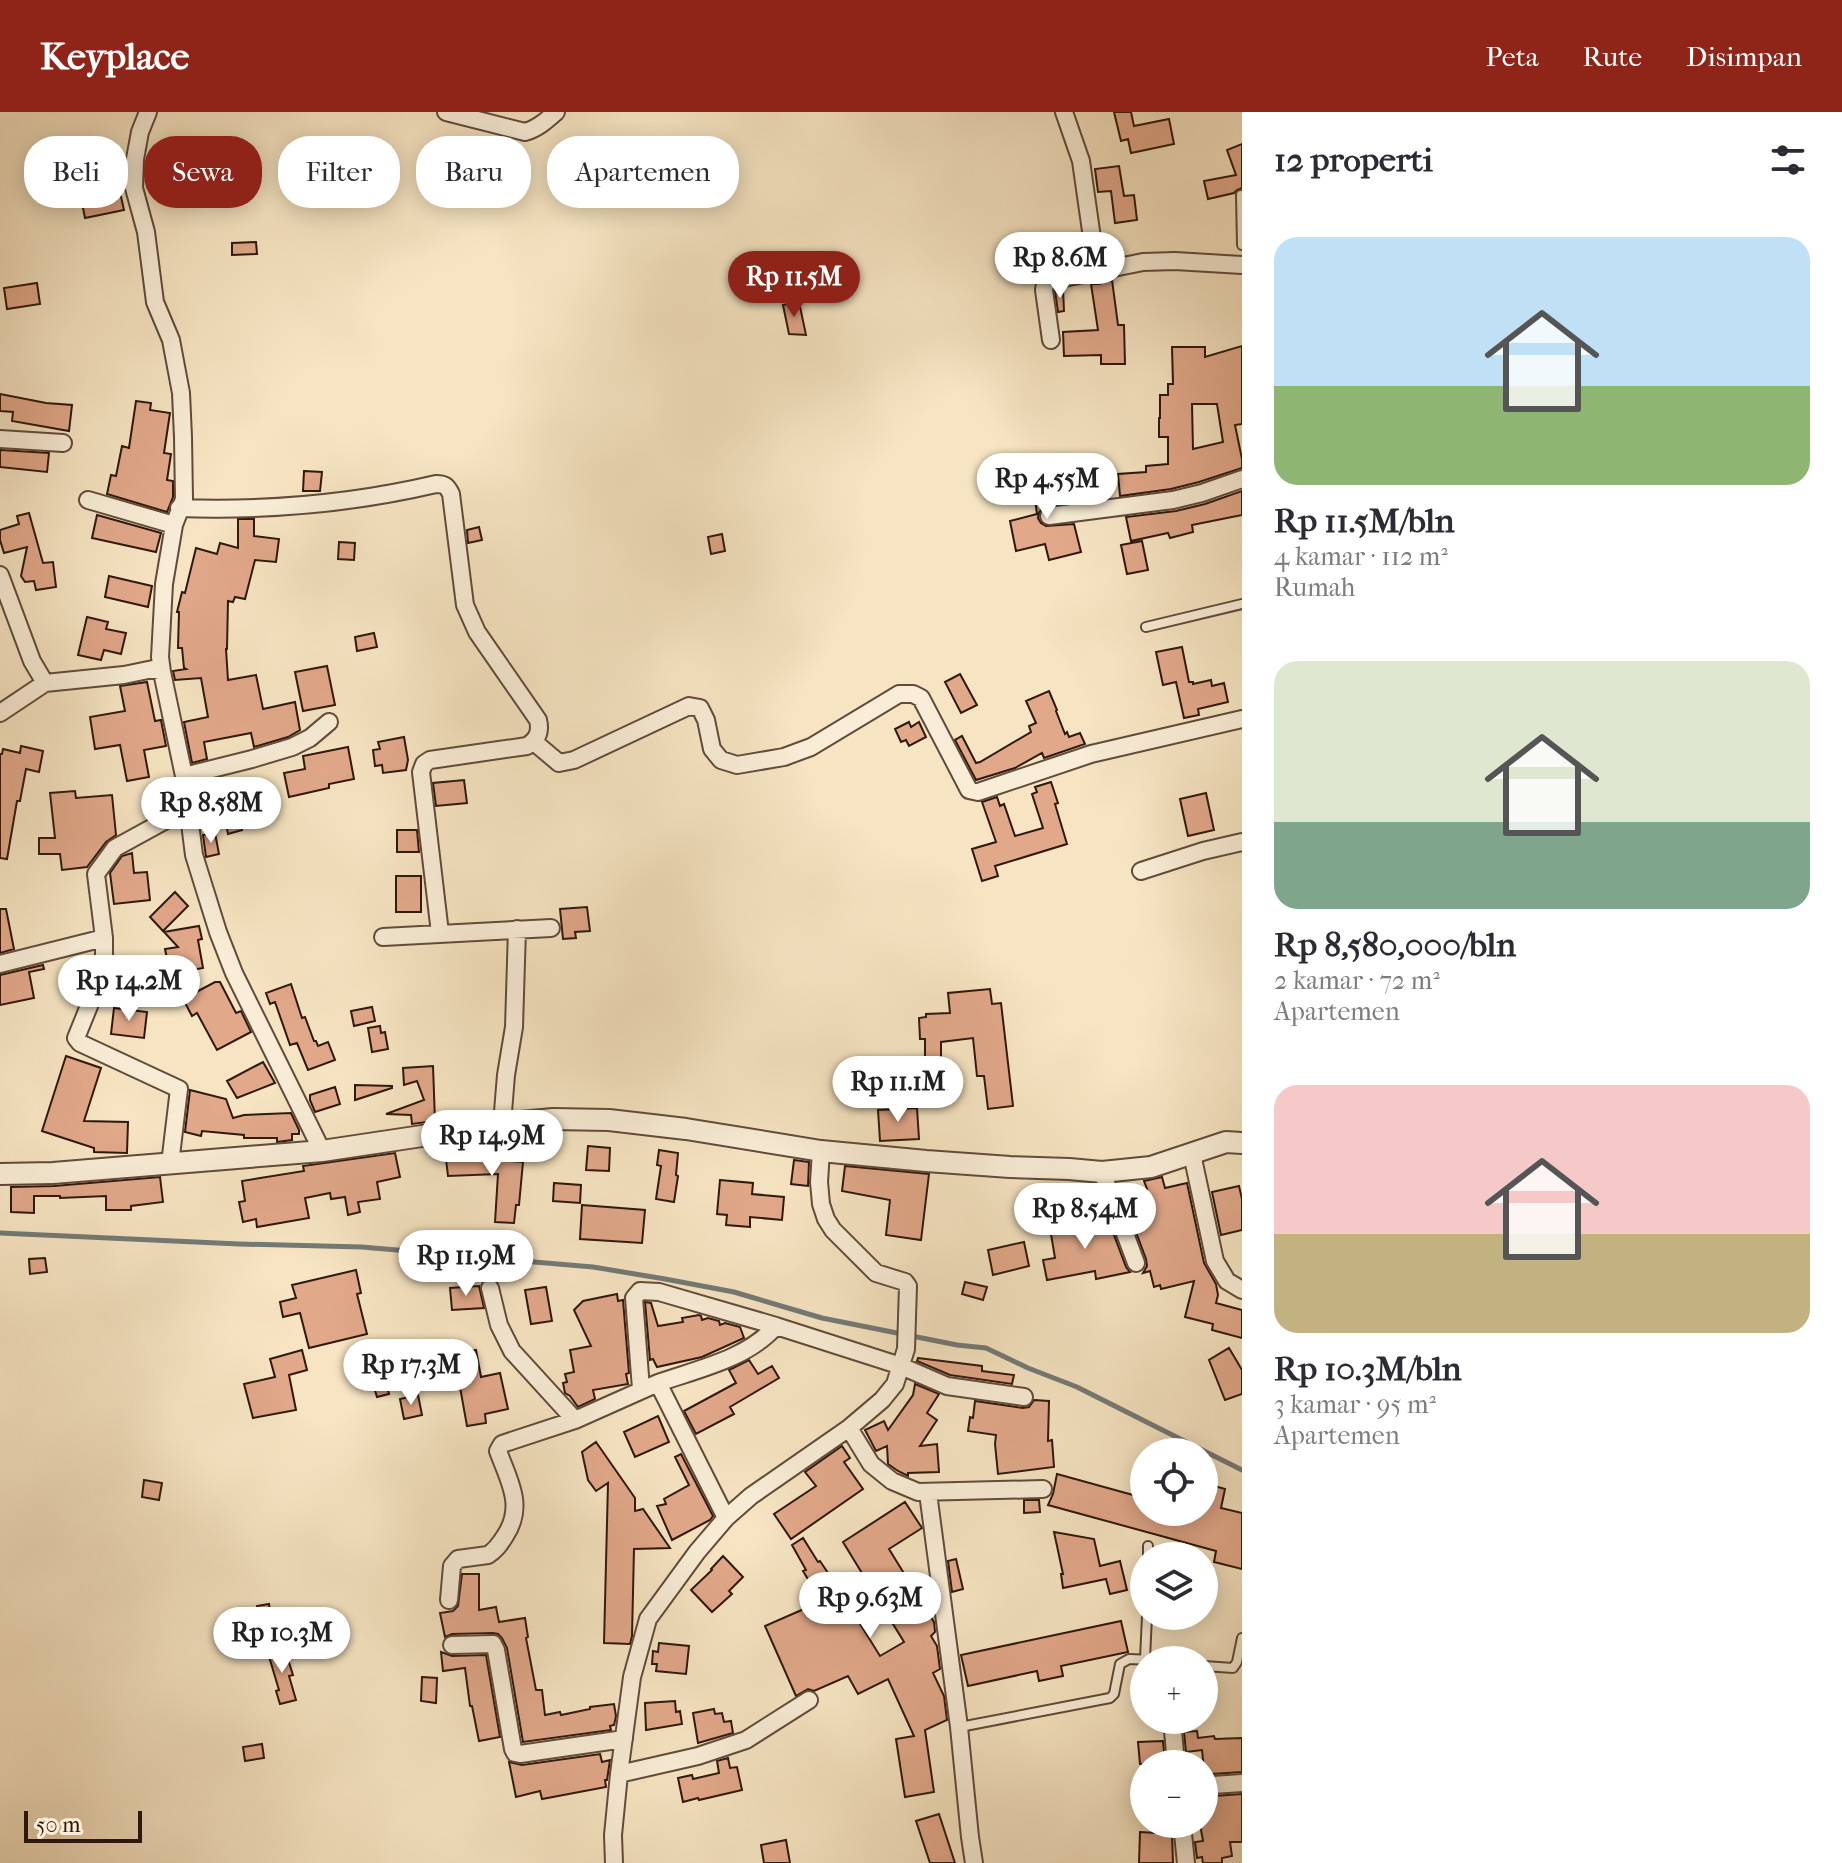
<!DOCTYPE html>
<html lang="id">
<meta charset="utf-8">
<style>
:root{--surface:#fff;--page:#f2f2f3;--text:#2b2b33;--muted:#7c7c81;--accent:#8f2418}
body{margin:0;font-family:"IM FELL French Canon",serif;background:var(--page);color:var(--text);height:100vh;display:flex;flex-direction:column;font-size:30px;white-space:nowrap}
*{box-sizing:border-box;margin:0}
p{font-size:26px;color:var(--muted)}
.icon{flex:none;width:44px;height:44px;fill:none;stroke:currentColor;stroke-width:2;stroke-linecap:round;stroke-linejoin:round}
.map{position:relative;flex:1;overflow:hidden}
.details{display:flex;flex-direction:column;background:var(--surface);width:600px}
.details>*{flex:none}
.banner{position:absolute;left:24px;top:24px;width:760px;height:72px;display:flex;gap:16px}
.controls{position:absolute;left:1130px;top:1326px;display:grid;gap:16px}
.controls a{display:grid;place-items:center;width:88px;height:88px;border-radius:50%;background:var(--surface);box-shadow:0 4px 20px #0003;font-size:40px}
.scale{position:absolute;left:24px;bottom:20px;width:118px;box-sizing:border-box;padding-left:8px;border:4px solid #2f180c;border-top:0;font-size:22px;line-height:28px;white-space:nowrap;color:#2f180c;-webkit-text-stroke:6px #f9edd7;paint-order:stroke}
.price{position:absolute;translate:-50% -68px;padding:0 18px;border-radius:28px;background:#fff;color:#222;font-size:26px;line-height:52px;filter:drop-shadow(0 2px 4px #0008)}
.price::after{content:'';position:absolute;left:50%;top:48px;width:24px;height:18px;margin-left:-12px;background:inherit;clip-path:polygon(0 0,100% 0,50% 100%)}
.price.selected{background:var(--accent);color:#fff}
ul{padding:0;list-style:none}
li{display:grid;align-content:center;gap:16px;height:424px;padding:0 32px}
li span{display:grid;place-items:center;height:248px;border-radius:24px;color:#555}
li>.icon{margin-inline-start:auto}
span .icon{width:144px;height:144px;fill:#fffc;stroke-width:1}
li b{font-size:34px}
h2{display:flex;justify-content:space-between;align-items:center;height:96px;padding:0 32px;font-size:34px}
.pill{padding:0 28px;border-radius:32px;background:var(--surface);box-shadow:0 4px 20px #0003;font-size:28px;line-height:72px}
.pill.selected{background:var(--accent);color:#fff}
header{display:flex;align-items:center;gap:48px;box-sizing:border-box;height:112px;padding:0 40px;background:var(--accent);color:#fff}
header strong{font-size:38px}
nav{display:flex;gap:44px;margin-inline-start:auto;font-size:28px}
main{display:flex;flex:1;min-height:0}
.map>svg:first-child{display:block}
</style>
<header>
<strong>Keyplace</strong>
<nav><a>Peta</a><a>Rute</a><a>Disimpan</a></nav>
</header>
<main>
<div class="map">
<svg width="1242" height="1751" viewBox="0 0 1242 1751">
<rect width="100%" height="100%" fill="#f6e4c2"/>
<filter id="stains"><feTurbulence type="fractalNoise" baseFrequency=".0025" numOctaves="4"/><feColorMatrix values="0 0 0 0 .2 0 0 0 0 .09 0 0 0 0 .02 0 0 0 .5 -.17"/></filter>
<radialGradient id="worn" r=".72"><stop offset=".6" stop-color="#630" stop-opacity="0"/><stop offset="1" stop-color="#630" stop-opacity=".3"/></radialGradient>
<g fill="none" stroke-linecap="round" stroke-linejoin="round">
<!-- stream -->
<path stroke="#737a76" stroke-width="5" d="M0,1121L239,1132L362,1135L593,1155L665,1167L734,1180L822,1206L957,1233L986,1236L1028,1256L1077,1275L1242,1358"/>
</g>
<!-- building -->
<path fill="#e1a88a" stroke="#2f180c" stroke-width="2" fill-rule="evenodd" d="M1114,0H1131L1134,14L1169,7L1174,32L1131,41L1128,27L1121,29Z
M1242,32V76L1237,78L1234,81L1208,87L1204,69L1236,63L1227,38Z
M1119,54L1124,84L1134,83L1137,108L1115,111L1111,79L1098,80L1095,57Z
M117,67L124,98L85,106L79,76Z
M256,130L257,142L232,143V131Z
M1112,168L1118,213H1124L1125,252H1101V243L1064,244L1063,220L1098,218L1091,172H1099Z
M37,171L40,192L7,197L4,176Z
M1063,177L1064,199L1058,200L1055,179Z
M799,190L806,223L789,222L783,193Z
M1242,234V312L1235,313L1242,347V356L1199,370L1171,377L1120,384L1118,362L1146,360V354L1168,352V325H1159V306H1160V283H1168V272H1173L1172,235H1205V245ZM1192,292H1217L1223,330L1193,337Z
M0,282L46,291L72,293L69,319L12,309L13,300L0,299Z
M136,289L151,291L150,298L170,301L164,341L171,342L167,368L173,369V385L167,400L107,382L111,363L116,364L122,334L129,336Z
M0,338L49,341L47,360L0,355Z
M304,359L322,360L320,379H303Z
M1064,361L1068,390L1043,395L1039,401L1038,406L1041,411L1046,414L1074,412L1081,440L1049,448L1045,432L1016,439L1010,409L1037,402L1032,365Z
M1242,379V403L1192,413L1193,420L1170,426L1168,421L1131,429L1126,405L1176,399L1205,392Z
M29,401L43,451L53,450L56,475L36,478L34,469L25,470L21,464L27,435L4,441L0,428V418L19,412L17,404Z
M97,403L161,421L156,440L92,426Z
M238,407H254V424L279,427L276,450L255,448L245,487L235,485L233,490L228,489L227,537H226L228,568L256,563L263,597L295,590L300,618L288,625L254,635L251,621L204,630L207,647L192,651L184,610L208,605L201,566L175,568L173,559L186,557L184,556L182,536H178L179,500H177L182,480L185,481L196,436L217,442L220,431L238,436Z
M479,415L482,428L468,431L467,418Z
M722,422L725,439L711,442L708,425Z
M1142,429L1148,458L1127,462L1121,433Z
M339,430L355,431L354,448L338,447Z
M109,464L152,474L148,495L105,485Z
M87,505L108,510L106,517L126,521L121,542L104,538L101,548L78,543Z
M374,521L377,535L357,539L355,525Z
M1182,535L1189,570H1193V572L1211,568L1212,574L1224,571L1228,590L1198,597L1199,603L1184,606L1176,570L1163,573L1156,540Z
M327,554L335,593L303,599L295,560Z
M960,562L977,593L961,601L945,570Z
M147,570L155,609L161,608L166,634L144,638L149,665L127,669L120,633L95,637L90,605L125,599L120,574Z
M1049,579L1057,598L1056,599L1065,622L1067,620L1069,625L1080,621L1085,632L1044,646L1042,641L1015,656L976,668L955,628L962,624L976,651L980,650L1031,620L1029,614L1036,611L1026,589Z
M909,610L911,615L919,610L926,625L909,634L906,628L901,630L895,617Z
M404,625L408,648L406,658L383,661L382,653L375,654L373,638L380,637L378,630Z
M21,634L43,639L39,660L26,657L20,689H17L7,747L0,746V642H2L3,637L20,641Z
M348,635L354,667L329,672V676L289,685L284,661L305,657L303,644Z
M464,668L467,691L436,694L433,671Z
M1051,670L1058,691L1055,692L1067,732L995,754L998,764L982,769L972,737L996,730L982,690L997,685L1000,694L1004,692L1015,724L1043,716L1032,682L1037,680L1035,675Z
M239,672L240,677L254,674L255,681L261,680L265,699L246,703L247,710L240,711L242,718L228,722L219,676Z
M75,679L76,686L112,683L116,723L106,730L87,755L62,758L60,742H39V726H55L50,681Z
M1206,681L1214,718L1188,724L1180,687Z
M397,718H417L419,740H397Z
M215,721L219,742L206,745L203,723Z
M132,741L134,761L147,760L150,788L114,792L110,761L122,744Z
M396,764H421V800H396Z
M175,780L188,794L163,819L150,805Z
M587,795L590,819L575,820L576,826L563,827L560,797Z
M0,797H6L14,837L0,841Z
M199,814L202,827L198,828L203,856L170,862L165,837L178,835L164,820Z
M43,853L44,857L29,860L34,886L0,893V863Z
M215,870H220L236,901L241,899L251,920L217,938L197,901L192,904L183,887Z
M291,872L302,906L305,905L314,929H316L318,934L328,930L335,948L308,958L297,931L290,933L275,890L270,892L266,881Z
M990,877L992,892L1001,891L1013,994L988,997L984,964H977L973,926L941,930V954H925V927H920L919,906L926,905V902L950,901L948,881Z
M372,895L375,909L354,914L351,899Z
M114,896L147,900L144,926L111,922Z
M380,914L381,921L385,920L388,937L372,940L368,916Z
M66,944L101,956L84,1009L128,1010L127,1041L94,1040V1036L42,1019Z
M263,950L275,971L237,986L227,969Z
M433,954L435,1009L412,1012L411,1003L386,1002L424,988L417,969L404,973L403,956Z
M355,973L392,974V976L355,988Z
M335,975L340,992L315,1000L310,988V983Z
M190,978L226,987L233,1006L244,1003L291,1001L299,1018V1022H292V1028L277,1030V1026H244V1023L202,1019L201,1024L185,1020Z
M917,996L919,1027L880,1029L878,998Z
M485,1030L487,1047L523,1050L519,1093H516L514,1111L495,1110L498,1062L448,1064L446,1047L468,1045L467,1032Z
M588,1034L610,1036L609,1059L586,1058Z
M659,1038L678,1041L676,1063L678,1064L674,1090L656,1087L661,1054L657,1053Z
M395,1041L400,1065L377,1070L380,1087L358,1090L360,1100L348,1103L345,1085L331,1087L330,1081L305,1086L309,1106L257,1115L256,1107L243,1110L239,1090L245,1089L242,1069L304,1059L303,1054Z
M794,1048L809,1050L808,1074L791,1072Z
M845,1054L929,1062L921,1128L886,1123L890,1088L842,1079Z
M160,1065L163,1090L131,1094V1098H106V1084L60,1086V1084H34V1101L11,1100V1075L54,1074Z
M1162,1065L1165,1076L1187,1071L1204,1151L1216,1172L1218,1183L1216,1191L1242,1198V1226L1212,1218L1213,1212L1185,1205L1194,1169L1161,1177L1160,1173L1154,1175L1150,1159L1143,1161L1147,1154L1146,1147L1124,1088L1149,1082L1144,1069Z
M720,1068L753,1071L752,1082L784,1085L782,1108L750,1105V1115L726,1113L727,1103L717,1102Z
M554,1071L581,1073L580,1091L553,1089Z
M1239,1074L1242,1087V1118L1221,1123L1212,1080Z
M582,1093L645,1098L642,1131L580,1127Z
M1108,1107L1126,1155L1130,1160L1096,1167L1095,1159L1047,1168L1043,1148L1055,1146L1050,1116L1080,1110V1114Z
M1024,1130L1029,1154L993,1163L988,1138Z
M45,1146L47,1160L30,1162L29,1147Z
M356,1158L361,1181L357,1182L367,1222L309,1236L300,1201L283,1205L280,1190L296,1186L292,1173Z
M965,1170L987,1175L983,1188L962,1182Z
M479,1174L484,1196L452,1198L450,1176Z
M546,1175L552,1209L531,1212L525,1178Z
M617,1182L618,1189L623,1188L629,1261L626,1262L628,1272L593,1278L595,1287L578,1295L570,1284L565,1281L563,1271L567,1270L565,1262L574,1260L570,1238L591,1234L574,1198L583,1189Z
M645,1190L651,1191L658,1214L683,1210L682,1206L699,1203L701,1204L702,1208L708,1206L719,1209L720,1213L725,1211L740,1215L744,1226L702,1245L657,1255L653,1247L650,1248Z
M1229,1236L1242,1258V1282L1225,1288L1209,1248Z
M302,1238L307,1258L289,1263L296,1298L253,1306L244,1272L275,1265L270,1247Z
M476,1238L481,1265L500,1261L508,1297L485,1302L486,1311L467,1314L458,1264L450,1265L446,1243Z
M918,1246L982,1254V1259L1014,1263L1012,1272L950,1263L917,1249Z
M749,1248L758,1262L772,1254L779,1266L730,1295L734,1302L696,1322L684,1299L736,1271L729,1258Z
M386,1269L389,1282L377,1285L373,1272Z
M915,1272L939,1282L927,1301L937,1308L920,1334L937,1332L939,1360L908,1361V1364L898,1359L888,1352L887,1334L876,1339L865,1318L884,1309L888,1318L913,1283Z
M418,1283L422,1303L404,1307L400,1287Z
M1034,1288L1049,1289L1048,1329L1052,1328L1054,1355L998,1362L995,1332L996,1323L968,1319L970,1305L973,1306L975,1289L1023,1296L1029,1295Z
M658,1304L669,1330L635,1345L624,1320Z
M596,1330L635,1386V1399L643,1397L670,1436L634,1437L632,1524L630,1532L604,1531L608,1371L596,1379L588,1368L582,1340Z
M842,1334L850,1346L844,1350L863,1377L791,1427L774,1402L816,1374L805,1360Z
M681,1342L713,1404L710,1408L672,1428L657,1394L666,1392L664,1387L689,1373L675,1345Z
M1057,1362L1144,1386V1400H1204V1371L1225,1377L1221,1396L1242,1401V1457L1214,1450L1216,1439L1048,1393L1053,1382Z
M144,1368L162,1371L159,1388L142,1385Z
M1024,1388H1039L1040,1400L1024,1401Z
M905,1390L922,1416L889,1437L934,1510L935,1520L931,1524L937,1534L940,1557L933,1561L944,1584L947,1608L925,1618L934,1680L905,1685L896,1627L914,1624L888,1567L858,1582L848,1564L814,1579L808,1577L796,1584L765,1514L813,1493L810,1489L818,1484L803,1459L806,1458L792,1433L803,1426L818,1450L820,1449L836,1473L880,1544L904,1530L843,1430Z
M1054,1420L1094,1427L1100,1454L1120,1449L1127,1478L1110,1482L1106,1467L1063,1476L1061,1462H1063Z
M723,1444L743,1465L729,1479L732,1482L712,1500L691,1478L712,1458L711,1457Z
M956,1447L963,1477L952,1480L948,1449Z
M462,1462H479V1498L496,1495L499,1510L525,1506L528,1525L526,1526L536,1578H542L545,1603L560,1600L561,1603L590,1597V1595L614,1592L616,1604L614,1613L610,1614L611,1618L523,1630L507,1536L502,1526L498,1522L493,1521L452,1522L445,1525L440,1501L453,1499L458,1494Z
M269,1492L272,1511L260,1513L257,1494Z
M1121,1509L1128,1540L1061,1554L1063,1564L1039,1569L1037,1559L968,1574L961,1543Z
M659,1531L689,1534L686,1562L656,1559L657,1552H652L653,1539L658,1540Z
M284,1535L293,1563L289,1564L296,1588L280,1592L276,1579L279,1578L268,1541Z
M441,1540L452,1544L486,1543L500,1625L479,1629L472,1594H470L465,1556L443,1559Z
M422,1565L437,1566L436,1591L421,1589Z
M675,1589L676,1600L680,1599L682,1612L646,1618L645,1591Z
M714,1597L715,1602L722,1601L724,1610L731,1609L733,1621L698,1631L693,1601Z
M1197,1619L1198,1626L1214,1624L1215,1627L1242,1626V1660L1212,1662L1205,1666L1202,1638L1186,1640L1184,1620Z
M1163,1629L1165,1651L1140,1652L1138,1630Z
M262,1632L264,1646L245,1649L243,1635Z
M600,1642L602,1650L610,1648L607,1668H605L606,1675L542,1687L540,1679L516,1685L509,1650L522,1653Z
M728,1646L730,1656L737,1655L742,1678L699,1688L698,1686L683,1690L678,1666L692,1663L693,1667L719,1661L717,1649Z
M1204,1679L1214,1684L1242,1682V1730H1230L1232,1744L1222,1746V1751H1203L1202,1745L1197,1746L1195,1730L1203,1729L1200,1712H1204Z
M939,1702L955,1751H930L916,1709Z
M1140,1720L1172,1722L1173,1751H1139Z
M786,1728L790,1751H764L761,1733Z"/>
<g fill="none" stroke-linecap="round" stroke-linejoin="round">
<defs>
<path id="service" d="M1241,83L1242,133
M1146,515L1242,492
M1148,1444V1434
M1145,1547L1147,1504
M1204,1554L1233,1556L1237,1550L1242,1526
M960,1615L1110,1586L1114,1582L1120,1552L1129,1547L1153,1548"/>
<path id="minor" d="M148,0L140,20L135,47L134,76L146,120L155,190L171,228L181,281L183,325L184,387L174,413L164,472L160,545L162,560L184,664L194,743L218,820L234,861L322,1039
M446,0L525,20C537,17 547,8 556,0
M1064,0L1081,49L1097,161
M1051,228L1044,178L1045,172L1049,169L1143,150L1175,149L1242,153
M0,327L63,331
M88,388L174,413
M179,396C267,399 351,392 436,372C445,372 447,374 451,382L465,493L477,520L538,608C541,620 537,628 527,634L430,648L424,652L421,660L440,821
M1049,404L1173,388L1202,381L1242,367
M0,463L32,549L45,571L0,601
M45,571L124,563L153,557L162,560
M534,630L559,651L574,648L689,594L700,596L706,608L712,637L721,648L737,653L784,645L811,635L899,582H913L921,586L969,678L978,680L1091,642L1242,607
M184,664L252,647L292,635L310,626L329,610
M1141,759L1203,739L1242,730
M383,825L551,816
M104,826V857L76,926L80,931L179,977L170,1052
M0,852L104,826L96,762L115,736L188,696
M502,1012L506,963L514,915L517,817
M1192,1042L1215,1149L1227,1169L1242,1178
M1102,1060L1136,1151
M490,1176L499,1213L512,1239L575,1308
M658,1271C698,1257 747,1247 776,1214
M641,1277L634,1186L640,1179L659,1180L776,1214L901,1254L947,1274L1024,1285
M849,1316L871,1352L892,1369L918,1380L1043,1377
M928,1381L959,1615L970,1725L974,1751
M449,1488L452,1454L458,1447L488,1443C496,1438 500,1432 505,1424C525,1394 509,1369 498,1339L502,1332L575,1308L658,1271L726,1406
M452,1533L493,1532L496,1538L513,1637L515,1641L520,1642L624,1627
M1173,1619L1176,1652
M619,1662L698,1644L746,1628L809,1588
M1213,1673L1242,1671
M1182,1712L1186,1751
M614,1751L613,1723L619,1662L632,1565L648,1507L697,1440L726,1406L751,1384L849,1316L882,1288L895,1272L906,1237L908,1174L905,1170L876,1161L833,1118L826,1107L821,1092L819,1070L821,1039"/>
<path id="tertiary" d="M0,1062L53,1061L322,1039L502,1012L553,1007L609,1008L686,1017L821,1039L926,1049L1010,1055L1069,1057L1102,1060L1151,1055L1226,1030L1242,1031"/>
</defs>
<!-- service casing -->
<use href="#service" stroke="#614b3a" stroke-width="12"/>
<!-- minor casing -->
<use href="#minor" stroke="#614b3a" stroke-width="20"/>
<!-- tertiary casing -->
<use href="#tertiary" stroke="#614b3a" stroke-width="24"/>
<!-- service -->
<use href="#service" stroke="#f9edd7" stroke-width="8"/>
<!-- minor -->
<use href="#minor" stroke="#f9edd7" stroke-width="16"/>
<!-- tertiary -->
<use href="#tertiary" stroke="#f9edd7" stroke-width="20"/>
</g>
<rect width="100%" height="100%" filter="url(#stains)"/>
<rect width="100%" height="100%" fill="url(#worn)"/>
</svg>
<div class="controls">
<a><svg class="icon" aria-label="locate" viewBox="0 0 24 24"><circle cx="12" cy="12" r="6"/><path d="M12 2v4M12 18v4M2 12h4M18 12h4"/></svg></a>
<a><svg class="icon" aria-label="layers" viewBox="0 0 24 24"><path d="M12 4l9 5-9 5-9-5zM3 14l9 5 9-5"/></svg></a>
<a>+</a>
<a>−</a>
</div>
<div class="scale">50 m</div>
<b class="price" style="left:1060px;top:188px">Rp 8.6M</b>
<b class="price selected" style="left:794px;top:207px">Rp 11.5M</b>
<b class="price" style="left:1047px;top:409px">Rp 4.55M</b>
<b class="price" style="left:211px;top:733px">Rp 8.58M</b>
<b class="price" style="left:129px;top:911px">Rp 14.2M</b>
<b class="price" style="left:898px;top:1012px">Rp 11.1M</b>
<b class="price" style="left:492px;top:1066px">Rp 14.9M</b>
<b class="price" style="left:1085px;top:1139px">Rp 8.54M</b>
<b class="price" style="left:466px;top:1186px">Rp 11.9M</b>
<b class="price" style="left:411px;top:1295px">Rp 17.3M</b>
<b class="price" style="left:870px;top:1528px">Rp 9.63M</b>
<b class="price" style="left:282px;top:1563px">Rp 10.3M</b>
<div class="banner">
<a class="pill">Beli</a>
<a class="pill selected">Sewa</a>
<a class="pill">Filter</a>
<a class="pill">Baru</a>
<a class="pill">Apartemen</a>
</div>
</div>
<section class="details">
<h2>12 properti<svg class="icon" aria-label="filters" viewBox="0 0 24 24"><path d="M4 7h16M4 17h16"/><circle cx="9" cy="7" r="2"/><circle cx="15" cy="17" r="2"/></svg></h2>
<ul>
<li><span style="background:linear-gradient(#bfe0f5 60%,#8fb573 0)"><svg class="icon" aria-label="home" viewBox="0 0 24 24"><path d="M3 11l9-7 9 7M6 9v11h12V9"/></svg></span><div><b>Rp 11.5M/bln</b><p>4 kamar · 112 m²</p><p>Rumah</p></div></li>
<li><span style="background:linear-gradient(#dfe7d0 65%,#7fa58c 0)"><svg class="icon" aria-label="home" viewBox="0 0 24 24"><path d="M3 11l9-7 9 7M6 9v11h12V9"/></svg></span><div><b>Rp 8,580,000/bln</b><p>2 kamar · 72 m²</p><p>Apartemen</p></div></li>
<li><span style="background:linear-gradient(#f6c9c9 60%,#c2b280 0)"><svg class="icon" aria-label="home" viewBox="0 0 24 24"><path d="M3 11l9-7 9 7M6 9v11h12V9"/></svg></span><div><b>Rp 10.3M/bln</b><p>3 kamar · 95 m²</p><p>Apartemen</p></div></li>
</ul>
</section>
</main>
